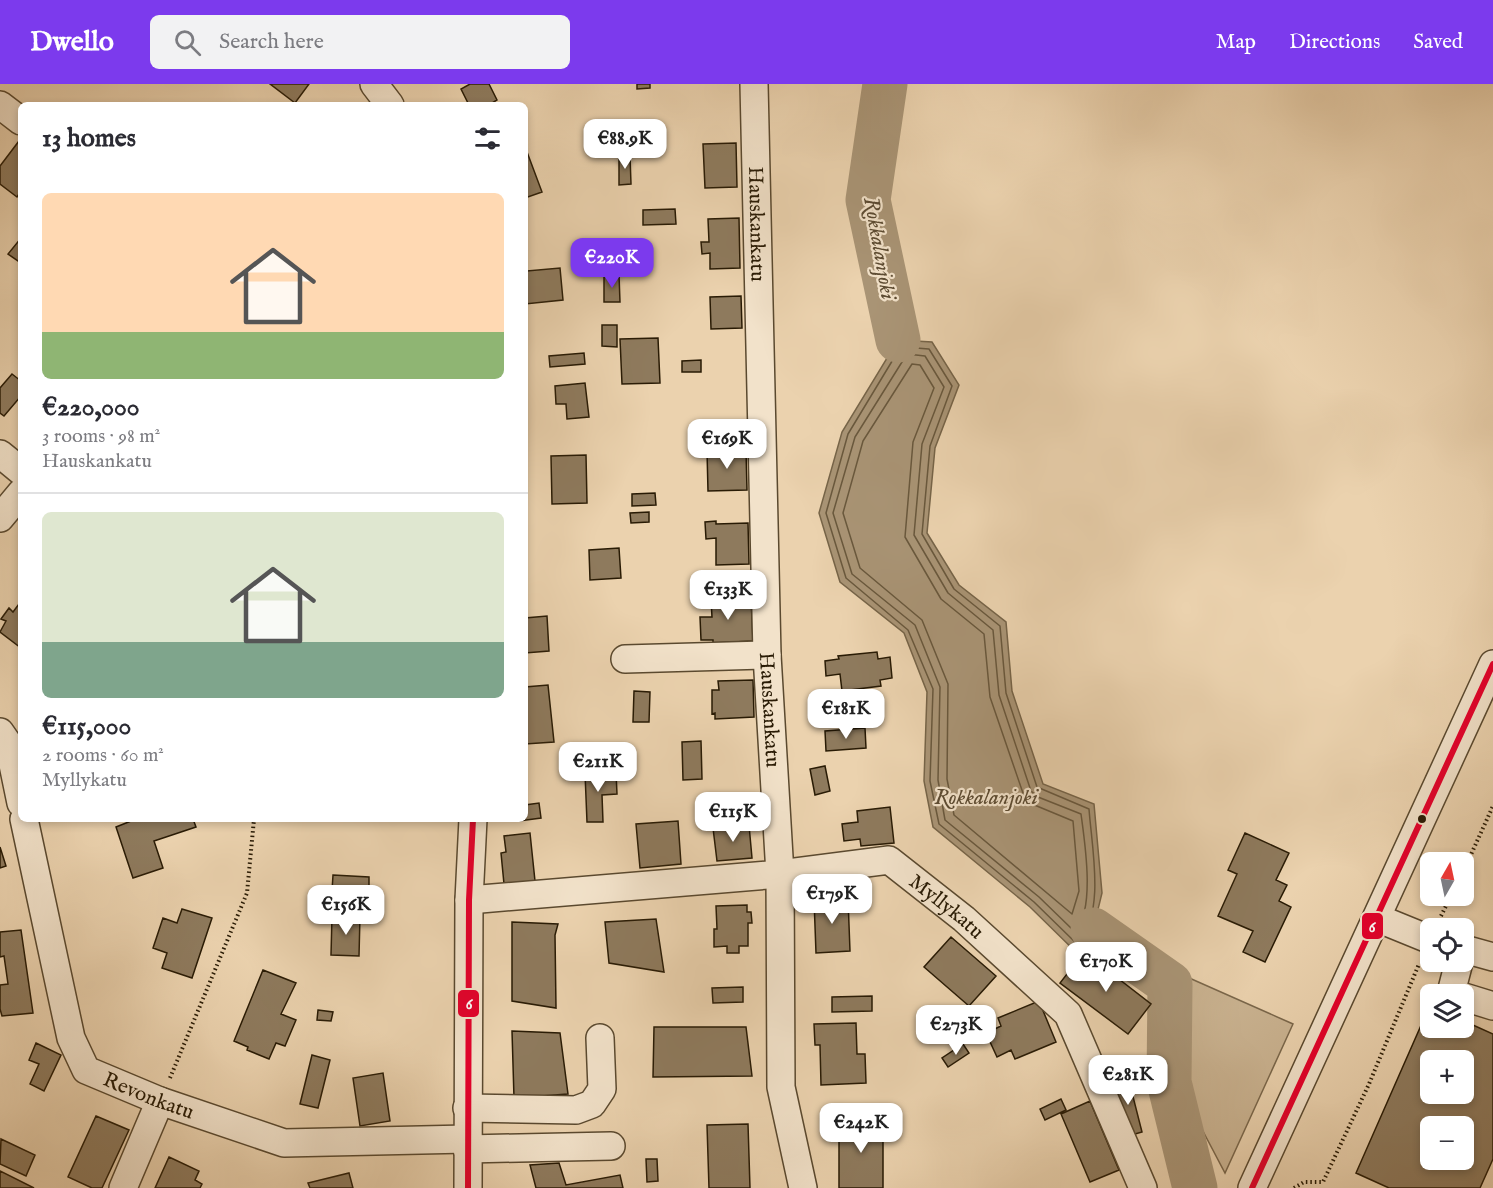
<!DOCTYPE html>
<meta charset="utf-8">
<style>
:root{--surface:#fff;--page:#f2f2f3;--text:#2b2b33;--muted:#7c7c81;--line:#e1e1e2;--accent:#7c3aed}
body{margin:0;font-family:"IM FELL English",serif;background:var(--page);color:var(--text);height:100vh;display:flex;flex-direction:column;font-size:22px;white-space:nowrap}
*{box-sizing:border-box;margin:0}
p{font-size:20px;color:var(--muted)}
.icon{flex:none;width:33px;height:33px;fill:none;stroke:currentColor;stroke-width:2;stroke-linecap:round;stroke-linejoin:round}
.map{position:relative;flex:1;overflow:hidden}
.panel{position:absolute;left:18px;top:18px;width:510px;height:720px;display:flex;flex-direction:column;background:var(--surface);border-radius:9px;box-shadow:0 3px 9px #0003}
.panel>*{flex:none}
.needle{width:39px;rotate:9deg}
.fabs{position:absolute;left:1420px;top:768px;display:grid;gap:12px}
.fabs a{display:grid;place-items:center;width:54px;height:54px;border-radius:9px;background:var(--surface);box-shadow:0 3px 9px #0003;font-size:30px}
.price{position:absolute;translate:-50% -51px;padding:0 14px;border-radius:12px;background:#fff;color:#222;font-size:20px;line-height:39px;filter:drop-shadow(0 2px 3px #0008)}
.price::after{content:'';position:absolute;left:50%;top:36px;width:18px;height:14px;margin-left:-9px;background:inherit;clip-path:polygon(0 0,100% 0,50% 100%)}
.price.active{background:var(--accent);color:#fff}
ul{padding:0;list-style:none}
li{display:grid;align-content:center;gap:12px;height:318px;padding:0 24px}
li+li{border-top:2px solid var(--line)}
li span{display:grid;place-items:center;height:186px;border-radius:9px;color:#555}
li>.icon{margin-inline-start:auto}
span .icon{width:108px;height:108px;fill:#fffc;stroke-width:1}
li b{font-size:26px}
h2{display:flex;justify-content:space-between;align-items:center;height:72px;padding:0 24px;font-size:26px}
header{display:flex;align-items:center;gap:36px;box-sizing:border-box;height:84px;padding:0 30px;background:var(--accent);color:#fff}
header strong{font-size:28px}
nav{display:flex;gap:33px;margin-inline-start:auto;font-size:21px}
.search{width:420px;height:54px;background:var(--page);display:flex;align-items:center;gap:15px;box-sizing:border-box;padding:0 21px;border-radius:9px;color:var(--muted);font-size:22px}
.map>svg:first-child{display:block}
</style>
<header>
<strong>Dwello</strong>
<div class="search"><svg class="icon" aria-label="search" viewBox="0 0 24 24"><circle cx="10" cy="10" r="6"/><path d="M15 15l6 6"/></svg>Search here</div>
<nav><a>Map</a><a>Directions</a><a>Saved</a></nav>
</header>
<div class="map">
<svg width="1493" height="1104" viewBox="0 0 1493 1104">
<rect width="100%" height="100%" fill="#ebd2ae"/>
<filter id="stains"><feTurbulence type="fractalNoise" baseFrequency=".00333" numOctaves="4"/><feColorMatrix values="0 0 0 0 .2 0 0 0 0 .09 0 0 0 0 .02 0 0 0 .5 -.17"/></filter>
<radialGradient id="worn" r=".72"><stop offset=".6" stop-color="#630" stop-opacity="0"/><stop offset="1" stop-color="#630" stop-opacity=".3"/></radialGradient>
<!-- green -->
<path fill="#cab391" stroke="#7a674b" stroke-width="1.5" d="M1187,893L1293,940L1225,1089L1195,1032L1179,987Z"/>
<!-- water -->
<path fill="#a99475" stroke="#766448" stroke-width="1.5" d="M898,256L932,258L959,301L935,364L927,449L959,501L1006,538L1012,607L1043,700L1094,720L1102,809L1093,846L1080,872L1030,823L933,743L924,697L927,608L904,549L840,498L819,429L842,348Z"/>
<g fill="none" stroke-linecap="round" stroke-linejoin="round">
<!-- shore -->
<path stroke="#69583d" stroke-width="1.5" d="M903,263L929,265L952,302L930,362L922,450L954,505L1000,542L1006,609L1037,703L1089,725C1092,766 1105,825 1079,860L1076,859L1034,818L939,740L930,697L933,605L908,546L846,494L826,429L848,350L900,264Z
M907,270L925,272L944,303L922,360L914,451L948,509L993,546L999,611L1031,707L1038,713L1081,730C1085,760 1095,823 1076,847L1073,846L1039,813L945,736L938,696L940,603L915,541L852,490L833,429L855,353Z
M912,280L920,281L934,304L913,358L905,453L941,515L984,550L990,613L1024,712L1032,720L1073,737L1079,807L1072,830L954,731L947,695L948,600L922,536L860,484L843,429L863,357Z"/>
<!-- river -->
<path stroke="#a99475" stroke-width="45" d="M885,0L868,116L898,256
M1093,846L1170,900L1169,998L1195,1104"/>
</g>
<!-- building -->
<path fill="#8e7a5d" stroke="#291b05" stroke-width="1.5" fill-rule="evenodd" d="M270,0H309L295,19Z
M470,0H489L497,16L489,21H469L461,5Z
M637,0H650V4L637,5Z
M19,57L21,59V107L17,113L0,100V82Z
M736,59L737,103L705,104L703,60Z
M525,68H527L542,108L525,114Z
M619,72H630L631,100L619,101Z
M675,125L676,140L643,141V126Z
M739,134L740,184L710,185V169L702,170L701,158H709L708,135Z
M21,154V179L8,170Z
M525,177L527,187L560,184L563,216L525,220Z
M604,191H619L620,218H604Z
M741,212L742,244L711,245L710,213Z
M602,241H617V263L602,262Z
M658,254L660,299L622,300L620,255Z
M584,269L585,280L550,283L549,272Z
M701,276V288H682V277Z
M12,290L21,297V312L4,332L0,329V304Z
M585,299L589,333L567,335L566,320H556L555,302Z
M746,366L747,406L708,407L707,367Z
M586,371L587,419L552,420L551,372Z
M655,409L656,421L632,422V410Z
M649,428V438L631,439L630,429Z
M716,437V440L748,439L749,480L716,481V454L706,455L705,438Z
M619,464L621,494L590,496L589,466Z
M751,514L753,557L713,559V556H701L700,533H712L711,515Z
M19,520L21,521V564L0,548L6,537L1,535L9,524L13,528Z
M547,532L549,567L525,569V534Z
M877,568L878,575L890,573L892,594L880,596L881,602L842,607L840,590L826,592L825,577L839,575L838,572Z
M753,596L754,633L715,635V629L712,630V606H719L718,597Z
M548,601L554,658L525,660V603Z
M634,607L650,608L649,638H633Z
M865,644L866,664L826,667L825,647Z
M701,657L702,695L683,696L682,658Z
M825,682L830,707L815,711L810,685Z
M616,688L617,710L602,711L603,738H587L585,689Z
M539,719L541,734L519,737V735H525V721Z
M890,723L894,759L861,762L860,755L844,757L842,740L858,738L857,727Z
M136,735H193L196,743L154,757L163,784L133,794L116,743Z
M678,737L681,780L640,784L636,740Z
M749,741L752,774L717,777L713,744Z
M530,749L535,797L504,800L501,769L506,768L504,752Z
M1245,749L1289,769L1276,796L1287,801L1279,817L1291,823L1265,878L1243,868L1253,847L1218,832L1237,790L1228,786Z
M0,763L6,782L0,784Z
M333,791L369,793V808L332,807Z
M848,814L850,867L816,869L814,815Z
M747,821V828H751L752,839H748V862H739V869H727V862L714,863V845H717L716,822Z
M182,825L212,834L192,894L162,884L167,869L153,864L163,834L177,839Z
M332,832H360L359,872L331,871Z
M656,835L664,888L609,879L605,838Z
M512,838L558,840L555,851L556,924L512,917Z
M21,846L33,929L2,932L0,925V901L8,900L4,872L0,873V848Z
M951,853L996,892L969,922L924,883Z
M1084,868L1151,920L1128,950L1060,899Z
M263,886L296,899L281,930L296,936L285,962L276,959L269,975L247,966L248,963L234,957Z
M743,903V918L713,919L712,904Z
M872,912V927L832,928V913Z
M1039,917L1056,958L1015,975L1011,966L997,973L986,949L1001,942L998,934Z
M1430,921L1431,944H1464V937L1493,950V1075L1480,1104H1389L1356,1089ZM1431,976H1464V1010H1431ZM1431,1042H1464V1076H1431Z
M318,926L333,928L331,937L317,936Z
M856,939L857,970H865L866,999L821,1001L820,961H815L814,940Z
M654,943H746L752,992L653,993Z
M512,947L560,949L568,1010L514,1014Z
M36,959L61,971L44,1007L30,1000L39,980L29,976Z
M963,960L969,969L948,983L942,974Z
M312,971L330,976L318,1024L300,1020Z
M383,989L390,1037L360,1042L353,994Z
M1128,993L1142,1048L1128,1052L1114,996Z
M1061,1015L1066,1026L1045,1036L1040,1025Z
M1090,1017L1119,1086L1090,1098L1061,1030Z
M96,1032L129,1046L102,1104H92L68,1093Z
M883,1034V1104H839V1037Z
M748,1040L750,1104H709L707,1041Z
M1,1055L35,1071L26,1092L0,1080Z
M169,1073L199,1087L195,1096L202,1100L200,1104H155Z
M646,1075H657L658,1097L647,1098Z
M559,1079L566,1101L620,1091L623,1104H536L530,1081Z
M0,1087L34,1104H0Z
M349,1089L353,1104H310L308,1099Z"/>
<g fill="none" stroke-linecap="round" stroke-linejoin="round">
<defs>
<g id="minor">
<path d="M374,0L390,21"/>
<path id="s1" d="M754,0L767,571L780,790L781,1003L803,1104"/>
<path d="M0,21L21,37"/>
<path d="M0,370L21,387"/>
<path d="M0,434L21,409"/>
<path d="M625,575L767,571"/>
<path d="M0,648L9,661L21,719"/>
<path id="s2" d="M24,735L71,954L86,986L160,1017L284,1059L467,1055"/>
<path id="s3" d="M469,816L780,790L889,776L964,835L1068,930L1143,1104"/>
<path d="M1377,834L1431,856"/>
<path d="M1464,865L1493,873"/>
<path d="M1456,910L1451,909L1459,878"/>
<path d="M1464,913L1493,922"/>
<path d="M467,1024L576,1026L592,1020L602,1005L600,954"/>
<path d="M467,1065L611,1062"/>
<path d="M123,1104L160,1017"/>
<path d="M468,1104L469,816L473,735"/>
<path d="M1252,1104L1493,580"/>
</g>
</defs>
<!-- minor casing -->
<use href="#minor" stroke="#5a492f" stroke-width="30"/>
<!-- path -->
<path stroke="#291b05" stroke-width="4" stroke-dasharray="1.5 3" stroke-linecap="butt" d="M1464,786L1493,722
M1441,832L1451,812
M170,994L247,809L254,735
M1294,1104L1304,1098H1323L1369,1000L1419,880"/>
<!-- minor -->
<use href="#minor" stroke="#f2e2ca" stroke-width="27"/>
<defs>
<path id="bus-1" d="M468,1104L469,816L473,735
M1252,1104L1493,580"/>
</defs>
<!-- bus-1 casing -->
<use href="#bus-1" stroke="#f2e2ca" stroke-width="10"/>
<!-- bus-1 -->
<use href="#bus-1" stroke="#e4002b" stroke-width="6"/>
</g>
<!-- markers -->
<circle fill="#291b05" stroke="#f2e2ca" stroke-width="2" cx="1422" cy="735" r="5"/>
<g text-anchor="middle" stroke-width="4.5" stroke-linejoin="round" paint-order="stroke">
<!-- street labels -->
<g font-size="21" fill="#291b05" stroke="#f2e2ca">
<text dy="7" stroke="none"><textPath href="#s1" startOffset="140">Hauskankatu</textPath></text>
<text dy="7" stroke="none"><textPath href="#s1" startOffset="626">Hauskankatu</textPath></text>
<text dy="7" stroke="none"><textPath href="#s3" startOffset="496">Myllykatu</textPath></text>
<text dy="7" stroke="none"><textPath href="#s2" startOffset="327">Revonkatu</textPath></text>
</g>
<!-- water labels -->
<g font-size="22" font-style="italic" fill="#5c4b32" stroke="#f2e2ca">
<text transform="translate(881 164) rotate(80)" y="8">Rokkalanjoki</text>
<text x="986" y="720">Rokkalanjoki</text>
</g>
</g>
<g stroke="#f2e2ca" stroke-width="2">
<rect x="1361" y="828" width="23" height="28" rx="6" fill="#e4002b"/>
<rect x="457" y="905" width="23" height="29" rx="6" fill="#e4002b"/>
</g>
<g font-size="16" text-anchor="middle" font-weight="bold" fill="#fff">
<text x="1372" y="848">6</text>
<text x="469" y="925">6</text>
</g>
<rect width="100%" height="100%" filter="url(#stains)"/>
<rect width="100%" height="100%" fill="url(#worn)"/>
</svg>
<div class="fabs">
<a><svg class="needle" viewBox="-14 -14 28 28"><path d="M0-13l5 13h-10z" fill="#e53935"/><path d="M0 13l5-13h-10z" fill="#7c7c81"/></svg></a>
<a><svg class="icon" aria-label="locate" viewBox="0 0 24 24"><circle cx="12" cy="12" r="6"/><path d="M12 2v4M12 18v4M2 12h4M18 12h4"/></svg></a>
<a><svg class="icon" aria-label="layers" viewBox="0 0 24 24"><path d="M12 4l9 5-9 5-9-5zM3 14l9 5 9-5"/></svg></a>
<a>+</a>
<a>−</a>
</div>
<b class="price" style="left:625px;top:86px">€88.9K</b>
<b class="price active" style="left:612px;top:205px">€220K</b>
<b class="price" style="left:727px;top:386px">€169K</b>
<b class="price" style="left:728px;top:537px">€133K</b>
<b class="price" style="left:846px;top:656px">€181K</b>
<b class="price" style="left:598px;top:709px">€211K</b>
<b class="price" style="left:733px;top:759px">€115K</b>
<b class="price" style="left:832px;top:841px">€179K</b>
<b class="price" style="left:346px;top:852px">€156K</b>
<b class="price" style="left:1106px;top:909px">€170K</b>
<b class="price" style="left:956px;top:972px">€273K</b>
<b class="price" style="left:1128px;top:1022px">€281K</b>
<b class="price" style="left:861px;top:1070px">€242K</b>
<section class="panel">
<h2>13 homes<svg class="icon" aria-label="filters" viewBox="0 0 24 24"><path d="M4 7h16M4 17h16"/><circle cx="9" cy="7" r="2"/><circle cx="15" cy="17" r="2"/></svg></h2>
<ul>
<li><span style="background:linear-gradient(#ffd9b3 75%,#8fb573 0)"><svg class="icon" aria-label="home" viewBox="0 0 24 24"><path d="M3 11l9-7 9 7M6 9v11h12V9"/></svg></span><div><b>€220,000</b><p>3 rooms · 98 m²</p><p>Hauskankatu</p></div></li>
<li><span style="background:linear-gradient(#dfe7d0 70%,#7fa58c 0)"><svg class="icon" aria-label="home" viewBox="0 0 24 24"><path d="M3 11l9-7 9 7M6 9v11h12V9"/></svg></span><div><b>€115,000</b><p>2 rooms · 60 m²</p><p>Myllykatu</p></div></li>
</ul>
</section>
</div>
